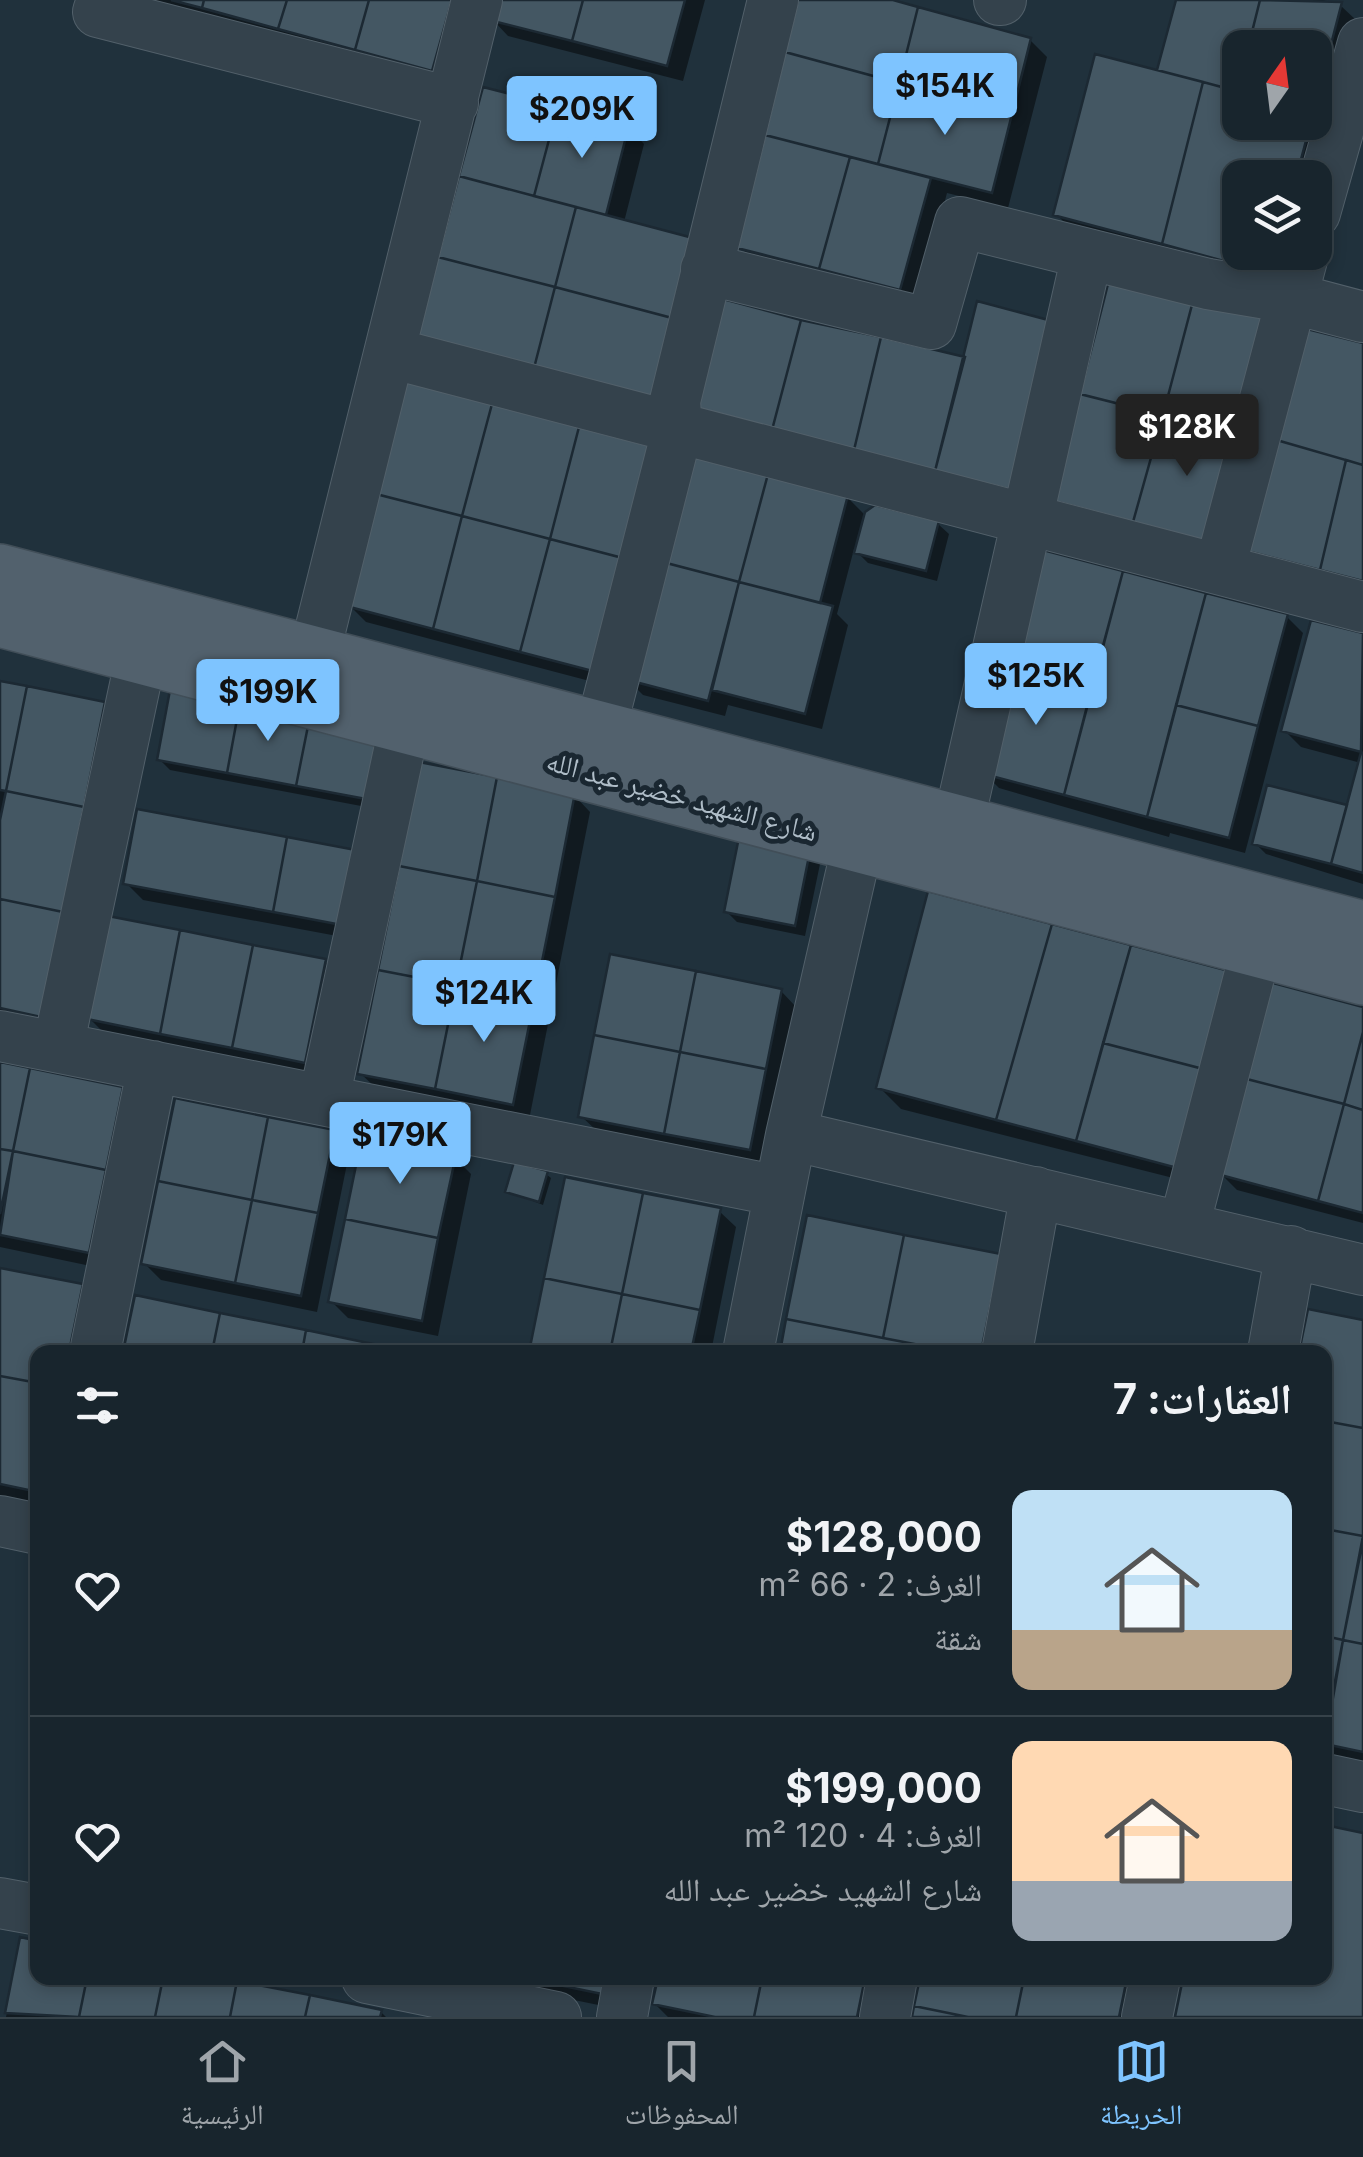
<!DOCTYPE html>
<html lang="ar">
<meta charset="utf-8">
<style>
:root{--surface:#18252d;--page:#212d35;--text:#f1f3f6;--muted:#9fa5aa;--line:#364249;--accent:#7ec4ff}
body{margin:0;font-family:Inter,"Noto Naskh Arabic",sans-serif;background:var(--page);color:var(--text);direction:rtl;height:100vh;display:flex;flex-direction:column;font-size:38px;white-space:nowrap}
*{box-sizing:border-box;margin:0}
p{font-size:32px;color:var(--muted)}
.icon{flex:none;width:55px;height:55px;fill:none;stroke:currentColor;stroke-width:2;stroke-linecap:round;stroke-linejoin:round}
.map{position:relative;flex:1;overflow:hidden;direction:ltr}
.sheet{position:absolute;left:30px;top:1345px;width:1302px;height:640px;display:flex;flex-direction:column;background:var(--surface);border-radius:20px;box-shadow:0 5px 15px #0003,0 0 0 2px var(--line);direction:rtl}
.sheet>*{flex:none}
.needle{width:65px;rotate:14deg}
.tools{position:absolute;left:1222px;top:30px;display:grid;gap:20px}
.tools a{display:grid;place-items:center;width:110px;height:110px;border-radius:20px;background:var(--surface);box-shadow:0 5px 15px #0003,0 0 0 2px var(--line);font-size:50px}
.price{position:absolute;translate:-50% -85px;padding:0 22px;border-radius:10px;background:var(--accent);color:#111;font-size:32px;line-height:65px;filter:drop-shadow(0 2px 5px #0008)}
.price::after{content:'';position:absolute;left:50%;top:60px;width:30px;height:22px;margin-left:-15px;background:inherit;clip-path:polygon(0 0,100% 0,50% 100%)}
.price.current{background:#222;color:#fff}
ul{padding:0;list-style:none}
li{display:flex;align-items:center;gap:30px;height:250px;padding:0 40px}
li+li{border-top:2px solid var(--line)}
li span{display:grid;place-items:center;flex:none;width:280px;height:200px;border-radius:20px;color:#555}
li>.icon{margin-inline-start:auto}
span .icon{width:120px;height:120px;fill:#fffc;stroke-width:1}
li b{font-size:42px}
h2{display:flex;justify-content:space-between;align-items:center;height:120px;padding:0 40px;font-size:42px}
.tabs{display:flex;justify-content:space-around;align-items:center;height:140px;border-top:2px solid var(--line);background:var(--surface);font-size:28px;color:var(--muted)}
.tabs a{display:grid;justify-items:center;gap:5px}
.tabs .current{color:var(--accent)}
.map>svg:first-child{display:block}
</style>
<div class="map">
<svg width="1363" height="2017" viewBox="0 0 1363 2017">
<rect width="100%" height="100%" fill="#20313c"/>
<!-- shadow -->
<path fill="#0007" fill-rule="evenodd" d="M141,0H472L448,86Z
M497,0H705L683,81L508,36L492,19Z
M801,0H884L1030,40L1047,57L1008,208L947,193L917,306L757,264L740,247Z
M1179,0H1323L1340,5L1357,21L1315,178H1240V252H1304L1293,294L1078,236L1056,214L1166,75L1160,69ZM1240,48H1315V122H1240Z
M628,127L644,144L624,222L436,353Z
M847,497L865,515L938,524L949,534L937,581L868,563L854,549L837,614L848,625L822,729L728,705L725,716L643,695L624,676L620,689L366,622L349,605Z
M1041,552L1286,616L1303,633L1245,853L1170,833L1169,837L999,788L983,772Z
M1312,623L1363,636V884L1266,854L1255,843L1349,808L1361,763L1301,747L1284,730Z
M0,684L104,705L121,721L58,1032L0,1020Z
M378,731L377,809L170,770L159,759Z
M574,795L590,812L529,1120L377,1089L360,1073Z
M809,853L820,864L805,936L737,922L726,911Z
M377,870L364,941L143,900L126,883Z
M930,894L1197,1184L901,1109L879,1087Z
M325,961L341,978L321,1078L106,1035L90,1019Z
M781,991L797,1008L766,1166L598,1132L581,1116Z
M1363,1009V1223L1237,1190L1220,1173Z
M0,1065L122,1090L138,1106L105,1269L0,1247Z
M334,1133L350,1149L317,1312L161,1280L144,1263Z
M454,1157L471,1174L438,1336L348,1318L331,1301Z
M546,1174L551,1178L543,1205L508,1191Z
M567,1180L719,1211L736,1227L711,1352H532Z
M809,1218L1000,1256V1352H782Z
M0,1270L82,1287L98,1303L88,1352H38V1504L0,1496Z
M137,1298L405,1352H126Z
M1310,1312L1363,1323V1764L1325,1756V1352H1302Z
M1325,1828L1363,1836V2017H1177L1186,1978H1325Z
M22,1940L38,1978H209L381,2012L386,2017H6Z
M466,1978H624L618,2009Z
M660,1978H884L876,2017H668L655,2004Z
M923,1978H1147L1139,2017H915Z"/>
<!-- building -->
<path fill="#445763" stroke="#1c2933" stroke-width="2.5" d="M171,0H204L202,8Z
M204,0H287L278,29L202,8Z
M287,0H369L355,50L278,29Z
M369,0H452L432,71L355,50Z
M495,0H583L572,41L489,20Z
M583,0H685L667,66L572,41Z
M798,0H893L918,7L899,83L785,52Z
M1176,0H1260L1248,48H1240L1237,91L1157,70Z
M1260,0L1342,2L1315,106V48H1248Z
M918,7L1031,38L1012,114L899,83Z
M785,52L899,83L878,164L765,135Z
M1095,54L1203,82L1162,244L1053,215Z
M1203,82L1240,92V122H1311L1296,178H1240V252H1277L1271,274L1162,244Z
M899,83L1012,114L992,193L878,164Z
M483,87L558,106L534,196L459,176Z
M558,106L629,125L606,215L534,196Z
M765,135L850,157L819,269L737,248Z
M850,157L931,178L900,290L819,269Z
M459,176L576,207L555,287L438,257Z
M576,207L693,238L672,318L555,287Z
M438,257L555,287L534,368L417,337Z
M1109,280L1193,301L1163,415L1080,394Z
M555,287L672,318L651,398L534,368Z
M723,299L801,320L772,430L693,409Z
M977,301L1052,321L1012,490L935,471Z
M1193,301L1270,320L1241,435L1163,415Z
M801,320L881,337L854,450L772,430Z
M1295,326L1363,343V465L1266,437Z
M881,337L965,357L935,471L854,450Z
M405,381L492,404L462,516L376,494Z
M1080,394L1163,415L1133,522L1054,501Z
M492,404L579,427L550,539L462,516Z
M1163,415L1241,435L1213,543L1133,522Z
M579,427L663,449L634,561L550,539Z
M1266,437L1346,460L1320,570L1239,549Z
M683,451L768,474L739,582L655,560Z
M1346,460L1363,465V581L1320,570Z
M768,474L848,495L820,603L739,582Z
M376,494L462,516L433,629L346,606Z
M875,505L939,521L926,571L854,553L865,512Z
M462,516L550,539L520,652L433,629Z
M550,539L634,561L604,674L520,652Z
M1039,549L1123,571L1093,683L1009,661Z
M655,560L739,582L708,701L624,679Z
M1123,571L1206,593L1147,817L1064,795Z
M739,582L833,606L805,714L712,690Z
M1206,593L1288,614L1258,726L1176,705Z
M1311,620L1363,633L1361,752L1281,731Z
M1009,661L1093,683L1064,795L980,773Z
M0,681L27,686L6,791L0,790Z
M27,686L105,702L84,807L6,791Z
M170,690L240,703L227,773L157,760Z
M240,703L310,716L296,786L227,773Z
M1176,705L1258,726L1229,838L1147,817Z
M310,716L380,729L366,799L296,786Z
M1361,752L1363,753V873L1331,864Z
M419,762L497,777L477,881L399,866Z
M497,777L575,793L555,897L477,881Z
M1267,785L1347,805L1331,864L1252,844Z
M6,791L84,807L63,912L0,899V820Z
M137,809L287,837L273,912L123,884Z
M287,837L361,851L347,926L273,912Z
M739,837L810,851L795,926L724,912Z
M399,866L477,881L456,985L378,970Z
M477,881L555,897L534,1001L456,985Z
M928,891L1052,924L996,1120L876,1088Z
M0,899L63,912L41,1017L0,1008Z
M108,916L180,930L160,1034L87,1019Z
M1052,924L1131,945L1076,1141L996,1120Z
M180,930L253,945L232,1048L160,1034Z
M253,945L326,959L305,1063L232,1048Z
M1131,945L1233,972L1207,1070L1103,1043Z
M610,954L696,971L680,1052L594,1035Z
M378,970L456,985L435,1089L357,1074Z
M696,971L782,989L766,1069L680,1052Z
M1269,982L1363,1007V1032L1344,1104L1243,1078Z
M456,985L534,1001L513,1105L435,1089Z
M1363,1032V1110L1344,1104Z
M594,1035L680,1052L664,1134L578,1117Z
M1103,1043L1207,1070L1181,1169L1076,1141Z
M680,1052L766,1069L750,1150L664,1134Z
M0,1062L30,1068L13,1151L0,1149Z
M30,1068L123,1087L106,1170L13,1151Z
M1243,1078L1344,1104L1318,1201L1217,1174Z
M175,1098L268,1117L252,1200L158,1181Z
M1344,1104L1363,1110V1213L1318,1201Z
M268,1117L335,1130L318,1213L252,1200Z
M362,1136L456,1155L438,1238L345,1219Z
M0,1149L13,1151L0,1214Z
M13,1151L106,1170L89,1253L0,1235Z
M514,1162L548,1171L539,1202L505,1192Z
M565,1177L643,1193L622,1294L544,1278Z
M158,1181L252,1200L235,1283L141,1264Z
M643,1193L721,1208L700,1310L622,1294Z
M252,1200L318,1213L301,1296L235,1283Z
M807,1215L904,1235L883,1338L786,1319Z
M345,1219L438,1238L422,1321L328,1302Z
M904,1235L1001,1254L981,1352H956L883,1338Z
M0,1268L83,1284L69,1352H38V1383L0,1376Z
M544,1278L622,1294L610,1352H529Z
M622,1294L700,1310L691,1352H610Z
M135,1295L220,1313L212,1352H123Z
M1308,1309L1363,1320V1428L1325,1421V1352H1299Z
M220,1313L306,1330L302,1352H212Z
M786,1319L883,1338L956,1352H780Z
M306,1330L392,1348L391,1352H302Z
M0,1376L38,1383V1492L0,1484Z
M1325,1421L1363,1428V1536L1325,1529Z
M1325,1529L1363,1536L1343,1640L1325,1636Z
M1363,1541V1644L1343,1640Z
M1325,1636L1343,1640L1325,1733Z
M1343,1640L1363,1644V1752L1325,1744Z
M1325,1825L1363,1833V2017H1175L1183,1978H1325Z
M20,1937L38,1941V1978H87L79,2017L5,2013Z
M87,1978H163L155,2017H79Z
M163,1978L237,1981L230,2017H155Z
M525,1978H605L602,1994Z
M658,1978H762L754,2017H715L652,2004Z
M762,1978H865L857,2017H754Z
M920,1978H1024L1016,2017H968L914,2006Z
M1024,1978H1127L1119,2017H1016Z
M237,1981L310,1995L305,2017H230Z
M310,1995L382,2010L380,2017H305Z
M914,2006L968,2017H912Z"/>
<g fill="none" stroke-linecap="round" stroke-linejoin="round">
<defs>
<path id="minor" d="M102,0L98,12L453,103
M999,0H1001
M1315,213L1363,43
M706,269L931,324L960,222L1208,284L1291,298L1363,317
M391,353L1363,607
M1220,568L1304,252
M314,655L477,0
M601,728L677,431L675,401L773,0
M950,860L1087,255
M0,1036L779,1191
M58,1047L141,657
M324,1099L405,723
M791,1135L1363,1270
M1184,1226L1256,950
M95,1352L153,1066
M748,1352L791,1135L858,843
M1007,1352L1036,1192
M1273,1352L1291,1251
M0,1521L38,1529
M1325,1779L1363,1787
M0,1903L38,1910
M367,1978L556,2017
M622,2017L629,1978
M885,2017L892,1978
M1147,2017L1155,1978"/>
<path id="major" d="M0,572L1363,929
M0,619L1363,977"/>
</defs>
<!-- minor casing -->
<use href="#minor" stroke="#52606a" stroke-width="52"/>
<!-- major casing -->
<use href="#major" stroke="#414e58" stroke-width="58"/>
<!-- minor -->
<use href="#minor" stroke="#34424c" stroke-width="50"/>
<!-- major -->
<use href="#major" stroke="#52616d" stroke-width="55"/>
</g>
<g text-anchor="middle" stroke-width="10" stroke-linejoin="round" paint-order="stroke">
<!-- street labels -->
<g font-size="28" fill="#afbdc8" stroke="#1a2731">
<text transform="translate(682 796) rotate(15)" y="10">شارع الشهيد خضير عبد الله</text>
</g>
</g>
</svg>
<div class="tools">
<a><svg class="needle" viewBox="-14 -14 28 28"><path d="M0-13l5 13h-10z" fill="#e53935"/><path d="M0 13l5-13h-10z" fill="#9fa5aa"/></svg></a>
<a><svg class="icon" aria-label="layers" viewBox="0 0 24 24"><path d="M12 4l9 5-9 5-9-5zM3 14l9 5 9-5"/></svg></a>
</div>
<b class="price" style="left:945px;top:138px">$154K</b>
<b class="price" style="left:582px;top:161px">$209K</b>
<b class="price current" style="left:1187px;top:479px">$128K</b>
<b class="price" style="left:1036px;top:728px">$125K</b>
<b class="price" style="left:268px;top:744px">$199K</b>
<b class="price" style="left:484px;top:1045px">$124K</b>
<b class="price" style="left:400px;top:1187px">$179K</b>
<section class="sheet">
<h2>العقارات: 7<svg class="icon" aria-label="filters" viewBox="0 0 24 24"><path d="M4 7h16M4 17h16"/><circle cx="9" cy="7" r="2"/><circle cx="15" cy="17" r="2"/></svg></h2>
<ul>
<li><span style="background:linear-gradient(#bfe0f5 70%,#b9a48a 0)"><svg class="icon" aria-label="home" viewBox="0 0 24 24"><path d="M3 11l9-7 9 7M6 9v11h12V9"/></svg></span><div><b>$128,000</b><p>الغرف: 2 · 66 m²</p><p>شقة</p></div><svg class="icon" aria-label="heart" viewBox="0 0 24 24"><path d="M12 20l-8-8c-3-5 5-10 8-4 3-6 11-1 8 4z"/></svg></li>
<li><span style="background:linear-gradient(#ffd9b3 70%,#9aa5b1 0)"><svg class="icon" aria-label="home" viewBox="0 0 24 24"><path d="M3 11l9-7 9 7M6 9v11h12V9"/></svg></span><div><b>$199,000</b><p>الغرف: 4 · 120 m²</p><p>شارع الشهيد خضير عبد الله</p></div><svg class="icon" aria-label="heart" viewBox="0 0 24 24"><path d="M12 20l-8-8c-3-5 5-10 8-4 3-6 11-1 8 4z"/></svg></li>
</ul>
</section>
</div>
<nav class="tabs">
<a class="current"><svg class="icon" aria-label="map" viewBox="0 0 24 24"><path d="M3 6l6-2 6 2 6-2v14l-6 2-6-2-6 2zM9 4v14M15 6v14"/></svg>الخريطة</a>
<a><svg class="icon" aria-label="saved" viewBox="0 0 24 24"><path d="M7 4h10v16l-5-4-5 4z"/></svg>المحفوظات</a>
<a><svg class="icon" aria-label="home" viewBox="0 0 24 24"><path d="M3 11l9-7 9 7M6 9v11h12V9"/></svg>الرئيسية</a>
</nav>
